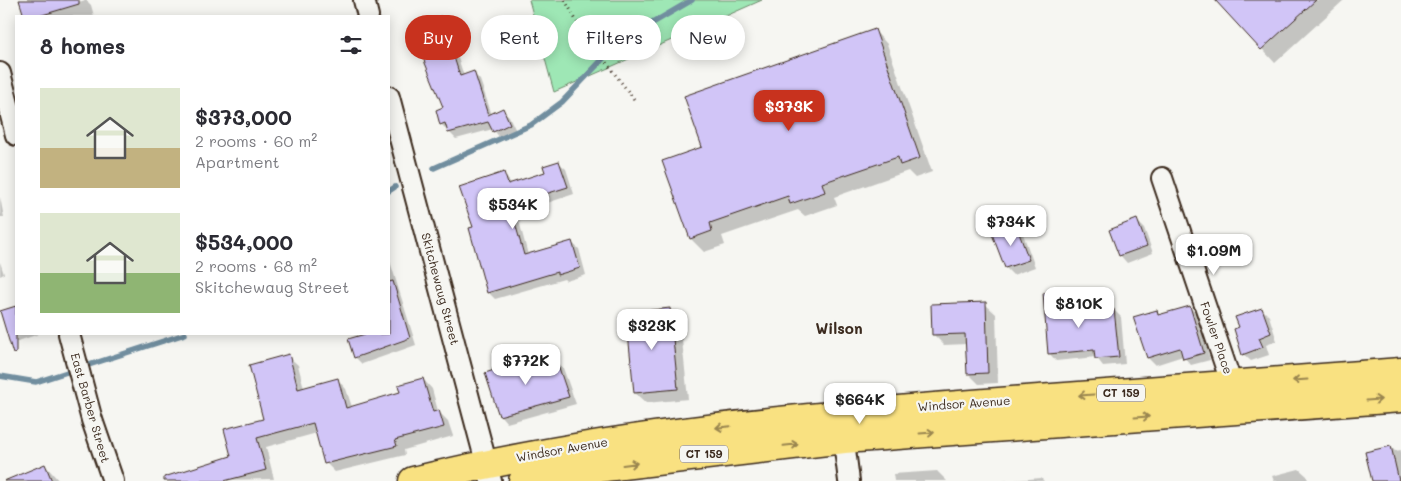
<!DOCTYPE html>
<meta charset="utf-8">
<style>
:root{--surface:#fff;--page:#f7f7f7;--text:#2b2b33;--muted:#7c7c81;--accent:#c8321e}
body{margin:0;font-family:Mali,sans-serif;background:var(--page);color:var(--text);height:100vh;display:flex;flex-direction:column;font-size:19px;white-space:nowrap}
*{box-sizing:border-box;margin:0}
p{font-size:16px;color:var(--muted)}
.icon{flex:none;width:28px;height:28px;fill:none;stroke:currentColor;stroke-width:2;stroke-linecap:round;stroke-linejoin:round}
.map{position:relative;flex:1;overflow:hidden}
.sheet{position:absolute;left:15px;top:15px;width:375px;height:320px;display:flex;flex-direction:column;background:var(--surface);border-radius:0px;box-shadow:0 2px 12px #0003}
.sheet>*{flex:none}
.guide{position:absolute;left:405px;top:15px;width:475px;height:45px;display:flex;gap:10px}
.price{position:absolute;translate:-50% -42px;padding:0 11px;border-radius:10px;background:#fff;color:#222;font-size:16px;line-height:32px;filter:drop-shadow(0 1px 2px #0008)}
.price::after{content:'';position:absolute;left:50%;top:30px;width:15px;height:11px;margin-left:-8px;background:inherit;clip-path:polygon(0 0,100% 0,50% 100%)}
.price.on{background:var(--accent);color:#fff}
ul{padding:0;list-style:none}
li{display:flex;align-items:center;gap:15px;height:125px;padding:0 25px}
li span{display:grid;place-items:center;flex:none;width:140px;height:100px;border-radius:0px;color:#555}
li>.icon{margin-inline-start:auto}
span .icon{width:60px;height:60px;fill:#fffc;stroke-width:1}
li b{font-size:21px}
h2{display:flex;justify-content:space-between;align-items:center;height:60px;padding:0 25px;font-size:21px}
.tag{padding:0 18px;border-radius:22px;background:var(--surface);box-shadow:0 2px 12px #0003;font-size:18px;line-height:45px}
.tag.on{background:var(--accent);color:#fff}
.map>svg:first-child{display:block}
</style>
<div class="map">
<svg width="1401" height="481" viewBox="0 0 1401 481">
<rect width="100%" height="100%" fill="#f6f6f2"/>
<filter id="ink" filterUnits="userSpaceOnUse"><feTurbulence type="fractalNoise" baseFrequency=".02" numOctaves="2"/><feDisplacementMap in="SourceGraphic" scale="10" xChannelSelector="R" yChannelSelector="G"/><feConvolveMatrix kernelMatrix="1 2 1 2 8 2 1 2 1" color-interpolation-filters="sRGB"/></filter>
<g filter="url(#ink)">
<!-- green -->
<path fill="#9ee7b5" stroke="#6c886a" d="M529,0H762L554,92Z"/>
<!-- shadow -->
<path fill="#0003" d="M21,0H56L58,7L86,0L91,5L94,16H26Z
M1217,0H1344L1275,63Z
M441,18L447,25L464,76L473,73L480,80L492,115L502,110L509,116L516,131L500,138L493,129L456,139L441,124L445,108Z
M874,30L887,44L932,172L915,178L908,171L834,197L837,205L805,216L798,210L722,236L725,245L704,252L691,239L664,162L703,148Z
M558,162L566,169L574,194L517,213L528,255L571,242L579,249L586,275L566,281L564,279L495,299L488,292L474,228L503,174L512,184L547,173Z
M0,197L4,217H0Z
M1137,221L1144,228L1153,253L1127,263L1120,255Z
M1016,227L1023,234L1035,267L1013,275L1006,268Z
M389,258L416,345L362,364L355,357L365,334H389Z
M0,262L4,274L0,276Z
M1065,292L1072,300L1073,313L1114,310L1121,317L1125,364L1103,366L1096,357L1056,361L1049,353Z
M985,304L996,314L998,383L979,384L968,373L967,344L944,345L933,334Z
M16,307V334H39L15,342L1,312Z
M1190,307L1197,315L1210,360L1191,365L1183,356L1155,365L1148,358L1135,318L1156,311L1161,316Z
M1262,309L1269,316L1277,341L1266,345L1269,355L1251,361L1243,354L1240,328Z
M670,310L680,320L688,399L646,403L635,393Z
M288,356L298,365L304,388L337,379L346,389L352,407L401,393L423,379L432,389L438,411L448,421L453,436L404,450L405,455L335,472L326,463L317,433L266,447L274,479L176,481L232,457L265,420Z
M556,361L563,368L576,404L507,423L500,415L522,363L529,370Z
M1391,447L1395,451L1401,450V481H1373Z
M45,465L59,481H8Z
M1299,469L1307,476L1308,481H1274L1272,476Z
M937,471L947,481H894L893,474Z
M1041,478L1044,481H1002Z"/>
<g fill="none" stroke-linecap="round" stroke-linejoin="round">
<!-- stream -->
<path stroke="#718e9f" stroke-width="5.5" d="M434,168L531,125L562,102L618,43L692,0
M389,191L395,187
M0,376L36,382L185,334"/>
</g>
<!-- building -->
<path fill="#d1c5f7" stroke="#3b2a1e" d="M19,0H79V4L39,16H24Z
M1215,0H1316L1261,50Z
M441,16L460,76L474,71L488,115L503,108L510,124L493,132L488,122L448,133L445,123L440,125L436,110L443,107L425,63L415,24Z
M875,29L920,158L900,165L898,157L822,183L825,192L790,204L788,196L710,223L712,231L690,239L662,161L702,147L684,96Z
M559,161L568,187L510,205L524,255L572,241L580,268L557,275V272L487,293L469,228L473,227L459,187L504,172L508,184L545,172L543,166Z
M1137,219L1147,246L1119,256L1109,230Z
M1016,225L1029,260L1005,268L992,234Z
M393,281L410,338L354,358L348,339L365,334H389V282Z
M1066,291L1067,313L1114,309L1119,357L1095,359L1094,350L1048,354L1043,293Z
M986,302L988,373L967,374L965,334L932,335L931,304Z
M16,306V353L13,354L0,311Z
M1190,306L1204,353L1183,359L1180,348L1147,358L1133,317L1157,310L1158,315Z
M670,308L678,389L634,393L626,313Z
M1262,308L1271,333L1259,338L1263,347L1242,355L1234,329L1239,327L1235,317Z
M289,354L298,389L338,378L346,408L400,392L398,385L423,378L433,412L439,410L444,427L395,440L397,446L324,464L313,423L257,438L266,470L224,481H164V477L231,456L224,429L263,419L249,365Z
M556,359L569,397L499,416L485,373L522,361L525,370Z
M1391,446L1399,481H1372L1365,452Z
M45,464L52,481H4Z"/>
<g fill="none" stroke-linecap="round" stroke-linejoin="round">
<defs>
<path id="street" d="M364,0L368,16
M0,73L16,135
M389,97L491,481
M1162,178L1232,385
M69,334L92,420L113,481
M842,426L849,481"/>
<path id="primary" d="M413,481C610,433 810,416 1012,401C1142,391 1271,382 1401,372
M523,481L605,467L844,439L1401,398"/>
</defs>
<!-- street casing -->
<use href="#street" stroke="#3b2a1e" stroke-width="24"/>
<!-- primary casing -->
<use href="#primary" stroke="#3b2a1e" stroke-width="31"/>
<!-- path -->
<path stroke="#3b2a1e" stroke-width="3" stroke-dasharray="1 4" stroke-linecap="butt" d="M565,0L582,31L634,99"/>
<!-- street -->
<use href="#street" stroke="#f6f6f2" stroke-width="20"/>
<!-- primary -->
<use href="#primary" stroke="#f9e181" stroke-width="28"/>
</g>
<!-- one-way arrows -->
<defs><path id="oneway-shaft" d="M-6 0H5M1.5-3L5.5 0L1.5 3" fill="none" stroke-width="1.6" stroke-linecap="round" stroke-linejoin="round" transform="scale(1.25)"/></defs>
<g stroke="#9a8650">
<use href="#oneway-shaft" transform="translate(1300 380) rotate(176)"/>
<use href="#oneway-shaft" transform="translate(1086 395) rotate(176)"/>
<use href="#oneway-shaft" transform="translate(1374 400) rotate(-4)"/>
<use href="#oneway-shaft" transform="translate(1142 417) rotate(-4)"/>
<use href="#oneway-shaft" transform="translate(723 427) rotate(174)"/>
<use href="#oneway-shaft" transform="translate(927 433) rotate(-4)"/>
<use href="#oneway-shaft" transform="translate(791 445) rotate(-6)"/>
<use href="#oneway-shaft" transform="translate(630 464) rotate(-7)"/>
</g>
</g>
<g text-anchor="middle" stroke-width="4.5" stroke-linejoin="round" paint-order="stroke">
<!-- shield labels -->
<g fill="#f6f6f2" stroke="#73675e" stroke-width="1">
<rect x="1097" y="384.5" width="48" height="17" rx="4"/>
<rect x="680" y="445.5" width="48" height="17" rx="4"/>
</g>
<g font-size="11" font-weight="bold" fill="#3b2a1e">
<text x="1121" y="397">CT 159</text>
<text x="704" y="458">CT 159</text>
</g>
<!-- street labels -->
<g font-size="12" fill="#3b2a1e" stroke="#f6f6f2">
<text transform="translate(440 289) rotate(75)" y="4">Skitchewaug Street</text>
<text transform="translate(1216 338) rotate(71)" y="4">Fowler Place</text>
<text transform="translate(964 404) rotate(-4)" y="4">Windsor Avenue</text>
<text transform="translate(90 408) rotate(74)" y="4">East Barber Street</text>
<text transform="translate(562 450) rotate(-10)" y="4">Windsor Avenue</text>
</g>
<!-- quarter labels -->
<g font-size="15" font-weight="bold" fill="#3b2a1e" stroke="#f6f6f2">
<text x="839" y="334">Wilson</text>
</g>
</g>
</svg>
<b class="price on" style="left:789px;top:132px">$373K</b>
<b class="price" style="left:513px;top:230px">$534K</b>
<b class="price" style="left:1011px;top:247px">$734K</b>
<b class="price" style="left:1214px;top:276px">$1.09M</b>
<b class="price" style="left:1079px;top:329px">$810K</b>
<b class="price" style="left:652px;top:351px">$323K</b>
<b class="price" style="left:526px;top:386px">$772K</b>
<b class="price" style="left:860px;top:425px">$664K</b>
<div class="guide">
<a class="tag on">Buy</a>
<a class="tag">Rent</a>
<a class="tag">Filters</a>
<a class="tag">New</a>
</div>
<section class="sheet">
<h2>8 homes<svg class="icon" aria-label="filters" viewBox="0 0 24 24"><path d="M4 7h16M4 17h16"/><circle cx="9" cy="7" r="2"/><circle cx="15" cy="17" r="2"/></svg></h2>
<ul>
<li><span style="background:linear-gradient(#dfe7d0 60%,#c2b280 0)"><svg class="icon" aria-label="home" viewBox="0 0 24 24"><path d="M3 11l9-7 9 7M6 9v11h12V9"/></svg></span><div><b>$373,000</b><p>2 rooms · 60 m²</p><p>Apartment</p></div></li>
<li><span style="background:linear-gradient(#dfe7d0 60%,#8fb573 0)"><svg class="icon" aria-label="home" viewBox="0 0 24 24"><path d="M3 11l9-7 9 7M6 9v11h12V9"/></svg></span><div><b>$534,000</b><p>2 rooms · 68 m²</p><p>Skitchewaug Street</p></div></li>
</ul>
</section>
</div>
